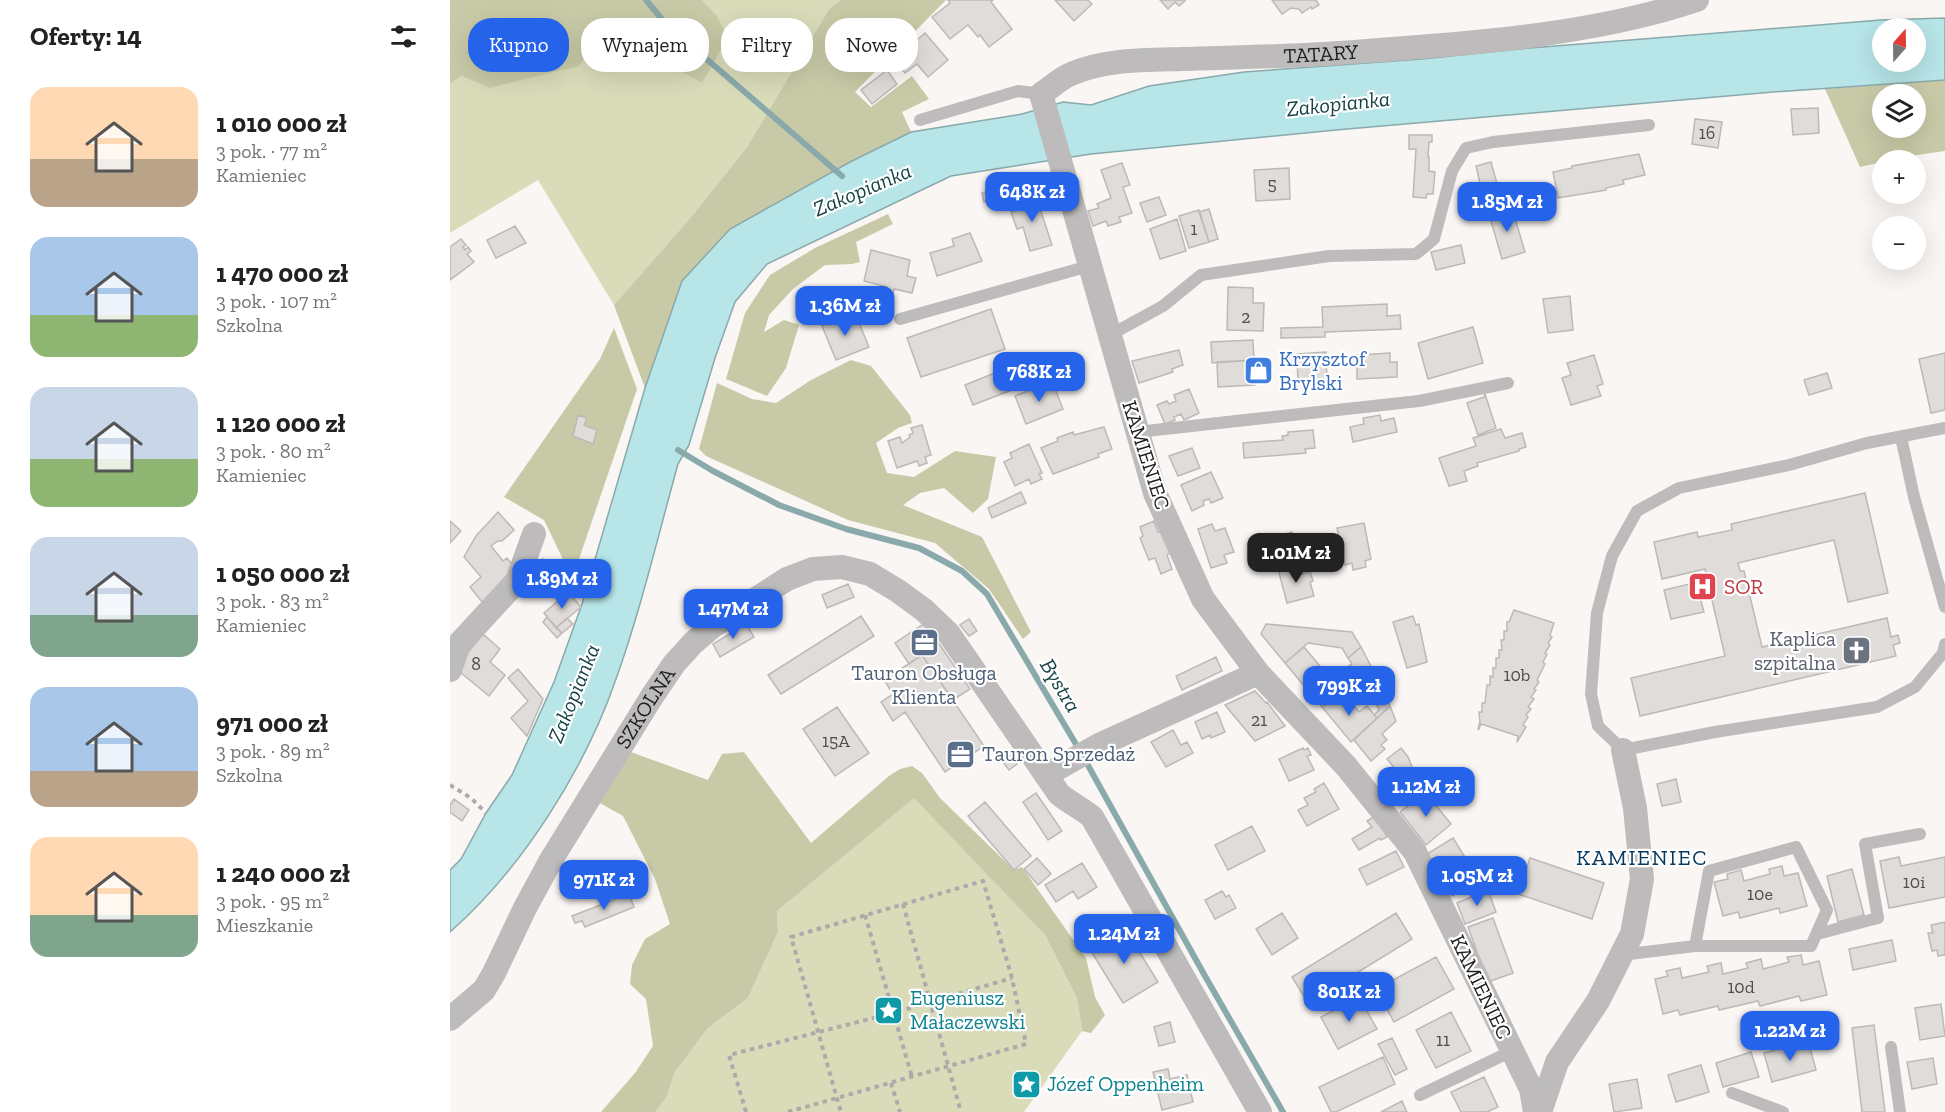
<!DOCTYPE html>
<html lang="pl">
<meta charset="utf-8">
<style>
:root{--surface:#fff;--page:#f2f2f2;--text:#222;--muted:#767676;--accent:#2563eb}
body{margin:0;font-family:"Zilla Slab",serif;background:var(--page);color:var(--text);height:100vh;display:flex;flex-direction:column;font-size:22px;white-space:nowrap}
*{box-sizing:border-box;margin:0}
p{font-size:20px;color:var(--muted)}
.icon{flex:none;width:33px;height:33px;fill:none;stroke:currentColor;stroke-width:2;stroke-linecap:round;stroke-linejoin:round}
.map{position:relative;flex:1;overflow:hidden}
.sheet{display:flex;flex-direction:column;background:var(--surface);width:450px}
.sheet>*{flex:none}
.top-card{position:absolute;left:18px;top:18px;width:570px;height:54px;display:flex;gap:12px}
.needle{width:39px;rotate:20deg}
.controls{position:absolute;left:1422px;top:18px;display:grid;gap:12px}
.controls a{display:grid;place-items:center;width:54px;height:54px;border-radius:50%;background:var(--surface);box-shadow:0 6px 24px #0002;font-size:30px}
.price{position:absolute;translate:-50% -51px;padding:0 14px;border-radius:12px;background:var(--accent);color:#fff;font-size:20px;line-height:39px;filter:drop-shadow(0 2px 3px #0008)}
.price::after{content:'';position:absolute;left:50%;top:36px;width:18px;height:14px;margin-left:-9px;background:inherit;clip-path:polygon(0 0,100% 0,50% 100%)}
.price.active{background:#222;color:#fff}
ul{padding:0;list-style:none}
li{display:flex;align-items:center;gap:18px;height:150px;padding:0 30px}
li span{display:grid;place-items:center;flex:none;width:168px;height:120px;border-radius:18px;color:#555}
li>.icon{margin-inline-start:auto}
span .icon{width:72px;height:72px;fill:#fffc;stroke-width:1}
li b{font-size:26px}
h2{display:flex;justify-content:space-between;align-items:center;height:72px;padding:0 30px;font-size:26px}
.tag{padding:0 21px;border-radius:24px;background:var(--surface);box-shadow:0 6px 24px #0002;font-size:21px;line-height:54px}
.tag.active{background:var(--accent);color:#fff}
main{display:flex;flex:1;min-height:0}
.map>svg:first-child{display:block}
</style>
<main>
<section class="sheet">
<h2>Oferty: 14<svg class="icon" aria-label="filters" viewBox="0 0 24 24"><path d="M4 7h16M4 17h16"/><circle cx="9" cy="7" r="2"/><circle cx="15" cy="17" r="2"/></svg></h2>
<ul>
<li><span style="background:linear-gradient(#ffd9b3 60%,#b9a48a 0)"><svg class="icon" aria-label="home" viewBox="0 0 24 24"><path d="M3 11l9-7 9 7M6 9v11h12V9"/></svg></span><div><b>1 010 000 zł</b><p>3 pok. · 77 m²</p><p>Kamieniec</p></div></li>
<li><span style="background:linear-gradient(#a9c7e8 65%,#8fb573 0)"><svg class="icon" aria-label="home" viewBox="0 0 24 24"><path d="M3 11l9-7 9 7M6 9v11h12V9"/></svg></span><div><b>1 470 000 zł</b><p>3 pok. · 107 m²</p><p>Szkolna</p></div></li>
<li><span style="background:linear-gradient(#c9d6e8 60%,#8fb573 0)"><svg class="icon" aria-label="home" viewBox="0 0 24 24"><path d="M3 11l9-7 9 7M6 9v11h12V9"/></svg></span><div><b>1 120 000 zł</b><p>3 pok. · 80 m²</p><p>Kamieniec</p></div></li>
<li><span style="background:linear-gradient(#c9d6e8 65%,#7fa58c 0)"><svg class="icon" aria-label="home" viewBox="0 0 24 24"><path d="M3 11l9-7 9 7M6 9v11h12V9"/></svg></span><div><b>1 050 000 zł</b><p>3 pok. · 83 m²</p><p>Kamieniec</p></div></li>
<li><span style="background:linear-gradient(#a9c7e8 70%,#b9a48a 0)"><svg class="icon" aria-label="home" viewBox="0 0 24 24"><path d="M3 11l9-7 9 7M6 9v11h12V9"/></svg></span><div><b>971 000 zł</b><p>3 pok. · 89 m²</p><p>Szkolna</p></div></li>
<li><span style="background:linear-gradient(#ffd9b3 65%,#7fa58c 0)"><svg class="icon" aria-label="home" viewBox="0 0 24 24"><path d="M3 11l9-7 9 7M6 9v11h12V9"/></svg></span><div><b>1 240 000 zł</b><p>3 pok. · 95 m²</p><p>Mieszkanie</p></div></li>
</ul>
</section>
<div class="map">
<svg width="1495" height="1112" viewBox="0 0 1495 1112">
<rect width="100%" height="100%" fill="#f9f6f4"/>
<!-- green -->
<path fill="#d9dbb9" d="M252,0H390L379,9L297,147L242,216L164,305L88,180L0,233V84L12,76L39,88L160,20L190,36L225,68L266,15Z
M464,797L595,935L627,998L632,1031L574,1112H205L216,1098L225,1072L258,1028L298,998L328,932L327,911Z"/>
<!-- forest -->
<path fill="#c8caa7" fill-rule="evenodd" d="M0,0H252L266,15L278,37L252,83L225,68L190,36L160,20L129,66L39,88L12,76L0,84Z
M390,0H496L405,92L421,107L462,76L479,99L452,112L461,132L400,162L280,230L232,281L195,388L164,305L242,216L297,147L379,9Z
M1495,80V151L1432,160V162L1410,167L1375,89ZM1432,94H1466V128H1432Z
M438,214L443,224L406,242L410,262L402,264L375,265L343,289L319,315L314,332L334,320L349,325L336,368L317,396L276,379L295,313L320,275L365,248Z
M164,328L187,389L127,565L118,570L94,520L54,497L150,359Z
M401,360L421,366L460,415L462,423L448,428L426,443L437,473L464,477L505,451L546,457L538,499L523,513L494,488L470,493L453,505L532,537L581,632L573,639L539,589L485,543L398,520L256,456L249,449L267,383L302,399L326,403L361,380Z
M178,751L258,780L272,754L294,752L361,843L439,776L450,769L462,766L472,773L490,798L564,870L572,867L636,958L645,997L655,1015L641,1033L632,1031L627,998L595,935L464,798L327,911L328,932L298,998L258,1028L225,1072L216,1098L205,1112H151L185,1073L203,1046L196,999L180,984L182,965L195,939L220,924L205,879L173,816L148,802Z"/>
<!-- water -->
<path fill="#b7e5e8" stroke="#89a9ab" stroke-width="1.5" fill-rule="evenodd" d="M1495,18V80L1323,92L886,130L641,154L501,176L317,264L285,302L265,358L239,445L228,464C208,536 191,609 166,679C135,769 72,869 0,932V870L11,859L36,813L62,775L104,682L132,604L195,388L232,281L280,229L400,162L461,132L572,114L613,102L641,105L699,86L794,72L972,59L1069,49L1431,20ZM1432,28H1466V62H1432Z"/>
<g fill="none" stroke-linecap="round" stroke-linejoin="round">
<!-- stream -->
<path stroke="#89a9ab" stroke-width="6" d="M196,0L216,24L392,176
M228,450L263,471L329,505L396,529L469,548L512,571L537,594L630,751
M635,760L755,976L833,1112"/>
</g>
<!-- building -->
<path fill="#dfdcda" stroke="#bcb9b7" stroke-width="1.5" d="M498,0H543L541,2L562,29L539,47L530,35L528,37L518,25L500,39L482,17L500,3Z
M605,0H638L642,4L624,21Z
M710,0H735V1L729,6L725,2L718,9Z
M822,0H866L869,5L862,9L861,7L852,13L849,9L841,8L832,14Z
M475,33L498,60L478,77L467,64L455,73L444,60Z
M437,70L447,84L422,104L411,90Z
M1368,108L1369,133L1343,135L1341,109Z
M1245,119L1272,122L1268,148L1242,144Z
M959,135H982V142H979L978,157H979V171L985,172L983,194H977L976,198L963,197L966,149H959Z
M1189,154L1195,175L1173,180L1174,184L1156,188V190L1108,198L1103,172L1122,168V166Z
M1041,162L1050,195L1058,192L1062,208L1039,214L1035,201L1028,203L1024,189L1031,187L1026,166Z
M672,163L680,185L673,187L682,213L669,217L671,222L658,226L656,221L643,226L638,211L649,208L647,204L661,198L651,170Z
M839,168L840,199L806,201L804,170Z
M567,182L570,191L534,202L532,193Z
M571,196L572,199L586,196L602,245L580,251L573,227L567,229L561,212L568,210L564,198Z
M709,197L716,215L697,222L690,203Z
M1062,208L1075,252L1052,259L1039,214Z
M759,209L768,239L759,242L749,212Z
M749,210L759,242L739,248L729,216Z
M727,219L736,251L710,259L700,229Z
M65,226L76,243L46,258L37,240Z
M520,233L532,261L487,276L480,253L504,246L502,239Z
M11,239L16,245L13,247L15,250L18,247L21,251L17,254L24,262L0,280V247Z
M1011,245L1015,263L986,270L981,252Z
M421,250L460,260L457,276L466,278L462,293L444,289L443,294L436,292L437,287L414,281Z
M778,287L803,288V303H814L813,331L777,330Z
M1120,296L1123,330L1098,333L1093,299Z
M937,304V316L950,315L951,329L875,332V337L831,338V328L873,327L872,307Z
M541,309L555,349L471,377L457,338Z
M396,316L399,321L407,318L419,347L386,360L372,326Z
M1023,327L1033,363L978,379L968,343Z
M803,340L804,360L762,363L761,342Z
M729,350L733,365L722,369L723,372L689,383L682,361Z
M876,352L877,382L848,384L847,354Z
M940,353V362H947V377L907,379V355Z
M1495,353V410L1481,413L1469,359Z
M1144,355L1153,384L1147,386L1151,396L1121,405L1112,378L1121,375L1117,363Z
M577,360L585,381L523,405L515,385Z
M804,360L805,385L768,387L767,362Z
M1377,373L1382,388L1359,395L1354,380Z
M602,381L613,409L576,424L565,396Z
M739,389L749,413L734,420L731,414L724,417L725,420L715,424L707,405L717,401L719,404L726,401L724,395Z
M1035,394L1046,428L1028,435L1017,403L1034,397Z
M128,415L137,418L134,425L147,430L143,444L123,436Z
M930,415L931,421L944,418L947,432L903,442L900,427L914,424L913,418Z
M472,425L481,455L475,457L477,463L469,466L467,461L447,468L438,441L450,437L452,443L460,437L459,435L463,433L461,428Z
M654,427L662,449L648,454L649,457L603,474L591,448L608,441L607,438L623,432L624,435Z
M1051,429L1055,438L1072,433L1076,447L1069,449V451L1027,463L1028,466L1014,471L1017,481L999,486L989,458L1026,446L1023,438Z
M863,430L865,448L855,449L856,453L794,458L793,443L833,440L832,436L838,435V432Z
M579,444L592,473L589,474L592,479L581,484L579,479L565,486L554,462L562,458L560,453Z
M742,448L750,468L728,476L719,456Z
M761,472L773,498L761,503L759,499L753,501L754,505L742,511L731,485Z
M571,492L576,503L542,518L538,508Z
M1415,493L1438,593L1398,602L1384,540L1288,563L1290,571H1294L1312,647L1437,618L1441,637L1448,635L1450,643L1443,645L1446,656L1190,716L1181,678L1275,656L1259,587L1248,590L1254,612L1221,619L1214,590L1257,580L1255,569L1212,579L1204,542L1247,532L1248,537L1282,530L1281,524Z
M48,512L64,530L52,541H48L41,546L53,561L57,558L67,571L33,603L20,587L31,577L14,557L26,536Z
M0,521L11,531L0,543Z
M704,521L708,532L712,531L720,553L717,555L722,569L711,574L705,558L699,560L690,538L693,536L690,527Z
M914,523L921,559L915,561L916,567L903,570L902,563L895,565L887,528Z
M762,524L765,531L775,528L784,552L774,555L777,563L761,568L748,529Z
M842,532L844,541L841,542L848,565L828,569L826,563L819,564L812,541Z
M93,559L100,566L89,578L82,571Z
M848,565L851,574L860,572L863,581L860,582L864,596L837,603L828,569Z
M111,584L118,592L108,600L101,593Z
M398,584L404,597L377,608L372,595Z
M118,592L131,607L106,628L94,613Z
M1064,610L1104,623L1100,635L1102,637L1098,643L1100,645L1095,653L1097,654L1093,662L1095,664L1087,680L1089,682L1084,689L1086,690L1081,697L1084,699L1078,707L1081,709L1076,715L1078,717L1073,725L1076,727L1067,742L1068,736L1031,724L1029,729H1028L1030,722L1029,712H1032V703H1035L1037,685H1040V676L1043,677V668H1046V658H1049V650H1052L1051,640H1054V631H1057V622H1059Z
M411,616L424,636L331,694L318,675Z
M963,616L966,625L969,624L977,662L957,668L943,622Z
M97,617L112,633L107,638L93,622Z
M117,618L123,624L112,633L106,628Z
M519,619L527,631L519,636L510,625Z
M475,623L520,689L503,700L472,655L459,664L445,643Z
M296,624L304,637L270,657L263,644Z
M816,624L902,632L911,647L898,658L892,648L858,643L835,663L811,634Z
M33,634L50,649L40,662L55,675L39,696L5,668Z
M854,647L880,678L902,664L898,658L911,647L926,676L872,707L835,663Z
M472,655L534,746L495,772L455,712L443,721L431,702L443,694L434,680Z
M766,657L772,671L732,690L726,676Z
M68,669L93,699L77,736L61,718L78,701L58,678Z
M926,677L940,706L927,718L924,715L929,710L916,682Z
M805,691L816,703L817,702L835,726L805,741L775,705Z
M894,694L909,712L917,706L927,718L901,742L872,707Z
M940,706L946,721L932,734L937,740L931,745L935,749L921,761L904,740Z
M387,707L419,753L385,776L353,729Z
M767,712L775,732L761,738L760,735L752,739L745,722Z
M723,730L731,745L737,742L743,753L716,767L701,742Z
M853,748L854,750L858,748L861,755L857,756L864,770L839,781L829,759Z
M951,748L958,757L965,774L942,788L933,773L943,766L937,759Z
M559,752L567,764L559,770L550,758Z
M1226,779L1231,802L1212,806L1207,784Z
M874,783L889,809L857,826L848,810L858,805L854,798L866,792L864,789Z
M975,792L1001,824L976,845L950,812Z
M586,793L612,831L598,840L573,802Z
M4,799L19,810L12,821L0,812V805Z
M535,802L581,856L564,870L518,816Z
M925,816L937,837L931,840L930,838L909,850L902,839L922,827L917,821Z
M802,826L815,851L778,870L765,845Z
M1003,838L1029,880L1002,896L977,854Z
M946,851L954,867L917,885L909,869Z
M1449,857L1451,866L1495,857V897L1439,908L1430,861Z
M587,858L601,874L588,885L574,869Z
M1080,858L1154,883L1142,919L1068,894Z
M632,863L647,887L628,899L623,891L606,902L595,885Z
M1332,866L1334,876L1348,873L1357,906L1330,913L1329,908L1290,918L1288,912L1273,916L1264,882L1278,879L1277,874L1291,870L1294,881L1320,874L1319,869Z
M1402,869L1414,915L1388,922L1377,876Z
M1038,890L1046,912L1015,924L1007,903Z
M772,891L776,897L779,895L786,908L765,919L755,900Z
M179,894L184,907L135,927L132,921L125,923L122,916Z
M832,913L848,938L822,955L806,929Z
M946,913L962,939L858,1003L842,977Z
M1043,918L1063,973L1038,982L1018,927Z
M1495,922V955L1488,956L1487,950L1482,951L1478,933H1483L1481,925Z
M674,927L708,982L673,1003L639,948Z
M1442,940L1446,961L1403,970L1399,949Z
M1351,955L1353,965L1369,961L1377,995L1351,1001L1349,996L1310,1006L1308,1001L1269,1010L1268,1006L1230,1015L1228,1010L1213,1014L1205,979L1218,976L1216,971L1230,968L1232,978L1259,972L1257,966L1271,963L1273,974L1298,968L1296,963L1311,959L1313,969L1339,962L1337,957Z
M986,957L1004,989L944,1022L926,989Z
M909,997L927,1029L888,1049L871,1017Z
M1491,1004L1495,1036L1470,1040L1465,1008Z
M1001,1012L1021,1051L986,1068L966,1030Z
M720,1022L725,1042L709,1046L704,1027Z
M1424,1025L1435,1112H1412L1402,1028Z
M942,1038L957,1069L945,1075L928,1044Z
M1358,1041L1366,1070L1322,1082L1314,1053Z
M1301,1052L1309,1077L1273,1087L1266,1063Z
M933,1057L945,1084L886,1112H881L869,1087Z
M1483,1058L1487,1084L1462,1089L1457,1062Z
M1251,1065L1259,1092L1226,1102L1218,1075Z
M718,1069L720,1079L737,1075L743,1102L712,1110L703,1072Z
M1034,1077L1048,1107L1037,1112H1011L1001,1092Z
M1187,1079L1192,1108L1164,1112L1159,1084Z
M952,1101L957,1112H931Z"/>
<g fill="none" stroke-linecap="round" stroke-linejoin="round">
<!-- path -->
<path stroke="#adabaa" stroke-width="4" stroke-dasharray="4.5 4.5" stroke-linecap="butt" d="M0,785L21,798L36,813
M453,904L511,1112
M415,915L462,1077
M441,1083L450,1112
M296,1112L279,1055L443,1013L562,978
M338,1112L576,1044L562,978L533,881L341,937C358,995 374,1054 391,1112"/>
<!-- service -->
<path stroke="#bdbbbb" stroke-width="12" d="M470,120L568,91L591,94
M450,319L639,266
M660,335L713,306L751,275L879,256L966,254L984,239L1002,171L1016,148L1043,142L1199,125
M1495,428L1417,443L1339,465L1229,488L1187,511L1162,556L1147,613L1141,694L1148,726L1173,750L1265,732L1427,707L1465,687L1493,653L1495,644
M687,432L969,401L1058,383
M1451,437L1464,497L1495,607
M1367,934L1428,918L1415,844L1470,834
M1171,955L1245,946H1361L1377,910L1346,847L1259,871L1245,946
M1441,1047L1450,1112
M1282,1093L1333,1112
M970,1095L1062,1051"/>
<!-- minor -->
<g stroke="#bdbbbb" stroke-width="24">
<path d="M0,670L9,644L67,581L84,534"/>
<path d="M596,775L649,745L808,673"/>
<path id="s1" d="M0,1019L34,990L44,973L75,908L101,860L201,698L224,664L243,643L263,626L337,579L363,569L392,567L420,574L448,591L474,610L499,634L609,794C620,803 631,808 642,817L810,1112"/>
<path id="s2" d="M1085,1112L1081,1089L965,852L896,766L808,673L753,599L705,493L591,94C602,87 609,79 621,74C656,59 696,60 733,59C785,57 836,57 888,53C1004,45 1137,37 1247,0"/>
<path d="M1090,1112L1107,1062L1148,1001L1182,934L1192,879L1185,808L1173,750"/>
</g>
</g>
<!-- icons -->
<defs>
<symbol id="shop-square" viewBox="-11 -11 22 22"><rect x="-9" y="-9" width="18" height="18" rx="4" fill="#3f7fe0" stroke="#fff"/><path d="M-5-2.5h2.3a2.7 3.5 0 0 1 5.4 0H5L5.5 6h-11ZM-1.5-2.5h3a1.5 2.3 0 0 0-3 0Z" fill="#fff"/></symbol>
<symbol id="hospital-square" viewBox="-11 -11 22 22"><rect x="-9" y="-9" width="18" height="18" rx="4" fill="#e0444e" stroke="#fff"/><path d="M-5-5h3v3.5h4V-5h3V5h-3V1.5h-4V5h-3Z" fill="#fff"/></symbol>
<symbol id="office-square" viewBox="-11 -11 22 22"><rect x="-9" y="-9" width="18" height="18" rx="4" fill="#5c6f8a" stroke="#fff"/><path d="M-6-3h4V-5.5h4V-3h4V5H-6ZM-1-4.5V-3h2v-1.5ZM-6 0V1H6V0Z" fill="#fff"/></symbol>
<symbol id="church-square" viewBox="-11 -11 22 22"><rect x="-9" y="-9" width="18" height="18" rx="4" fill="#6b7280" stroke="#fff"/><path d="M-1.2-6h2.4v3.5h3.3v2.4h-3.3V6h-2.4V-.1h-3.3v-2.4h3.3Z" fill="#fff"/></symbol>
<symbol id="sight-square" viewBox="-11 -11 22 22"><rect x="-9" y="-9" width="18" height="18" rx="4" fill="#0f9aa8" stroke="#fff"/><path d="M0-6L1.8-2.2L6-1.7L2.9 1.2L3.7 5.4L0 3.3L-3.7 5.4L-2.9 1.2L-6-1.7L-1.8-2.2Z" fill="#fff"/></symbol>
</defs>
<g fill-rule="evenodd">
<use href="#shop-square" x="792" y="354" width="33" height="33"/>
<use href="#hospital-square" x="1236" y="570" width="33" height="33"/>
<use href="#office-square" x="458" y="626" width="33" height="33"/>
<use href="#church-square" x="1390" y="634" width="33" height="33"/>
<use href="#office-square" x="494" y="738" width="33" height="33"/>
<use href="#sight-square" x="422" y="994" width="33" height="33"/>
<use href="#sight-square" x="560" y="1068" width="33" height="33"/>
</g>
<g text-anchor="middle" stroke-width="4.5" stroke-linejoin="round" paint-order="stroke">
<!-- number labels -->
<g font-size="18" fill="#4f4e4d">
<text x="1257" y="139">16</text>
<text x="822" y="190">5</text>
<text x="744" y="235">1</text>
<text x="796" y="323">2</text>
<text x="26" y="670">8</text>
<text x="1067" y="681">10b</text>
<text x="809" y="726">21</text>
<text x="386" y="747">15A</text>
<text x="1464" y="888">10i</text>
<text x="1310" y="900">10e</text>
<text x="1291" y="993">10d</text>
<text x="993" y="1046">11</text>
</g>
<!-- street labels -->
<g font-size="21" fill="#1f1e1e" stroke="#fff">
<text dy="7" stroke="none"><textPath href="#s2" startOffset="1437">TATARY</textPath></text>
<text transform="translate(696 455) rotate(72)" y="7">KAMIENIEC</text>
<text dy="7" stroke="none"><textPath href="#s1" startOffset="370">SZKOLNA</textPath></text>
<text transform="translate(1031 987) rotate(64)" y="7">KAMIENIEC</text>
</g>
<!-- shop labels -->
<g font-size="21" fill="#366cbe" stroke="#fff" text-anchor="start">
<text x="829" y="366">Krzysztof<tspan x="829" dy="24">Brylski</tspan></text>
</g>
<!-- health labels -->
<g font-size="21" fill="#be3a42" stroke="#fff" text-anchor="start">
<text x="1274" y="594">SOR</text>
</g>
<!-- worship labels -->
<g font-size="21" fill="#5b616d" stroke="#fff" text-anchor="end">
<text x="1386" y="646">Kaplica<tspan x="1386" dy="24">szpitalna</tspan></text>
</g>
<!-- service labels -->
<g font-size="21" fill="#4e5e75" stroke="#fff">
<text x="474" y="680">Tauron Obsługa<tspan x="474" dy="24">Klienta</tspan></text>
<text x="532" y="761" text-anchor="start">Tauron Sprzedaż</text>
</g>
<!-- culture labels -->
<g font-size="21" fill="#0d838f" stroke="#fff" text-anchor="start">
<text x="460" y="1005">Eugeniusz<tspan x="460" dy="24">Małaczewski</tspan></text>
<text x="597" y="1091">Józef Oppenheim</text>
</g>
<!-- water labels -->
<g font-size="22" font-style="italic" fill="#184345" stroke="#fff">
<text transform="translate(888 103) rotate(-6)" y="8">Zakopianka</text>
<text transform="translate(412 189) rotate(-23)" y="8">Zakopianka</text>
<text transform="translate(611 685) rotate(59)" y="8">Bystra</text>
<text transform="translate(123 693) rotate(-68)" y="8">Zakopianka</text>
</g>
<!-- neighbourhood labels -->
<g font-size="22" letter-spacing="1.5" fill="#06395d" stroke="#fff">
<text x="1192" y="865">KAMIENIEC</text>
</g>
</g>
</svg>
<div class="controls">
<a><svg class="needle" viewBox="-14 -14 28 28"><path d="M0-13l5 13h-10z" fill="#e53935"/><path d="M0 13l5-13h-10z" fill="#767676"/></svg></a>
<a><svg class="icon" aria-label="layers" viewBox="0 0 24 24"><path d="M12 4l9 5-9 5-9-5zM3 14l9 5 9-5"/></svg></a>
<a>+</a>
<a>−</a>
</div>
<b class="price" style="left:582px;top:223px">648K zł</b>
<b class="price" style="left:1057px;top:233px">1.85M zł</b>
<b class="price" style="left:395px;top:337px">1.36M zł</b>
<b class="price" style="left:589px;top:403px">768K zł</b>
<b class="price active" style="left:846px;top:584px">1.01M zł</b>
<b class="price" style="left:112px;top:610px">1.89M zł</b>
<b class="price" style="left:283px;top:640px">1.47M zł</b>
<b class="price" style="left:899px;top:717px">799K zł</b>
<b class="price" style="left:976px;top:818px">1.12M zł</b>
<b class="price" style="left:1027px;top:907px">1.05M zł</b>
<b class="price" style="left:154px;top:911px">971K zł</b>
<b class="price" style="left:674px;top:965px">1.24M zł</b>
<b class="price" style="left:899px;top:1023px">801K zł</b>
<b class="price" style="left:1340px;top:1062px">1.22M zł</b>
<div class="top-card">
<a class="tag active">Kupno</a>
<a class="tag">Wynajem</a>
<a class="tag">Filtry</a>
<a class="tag">Nowe</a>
</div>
</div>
</main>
